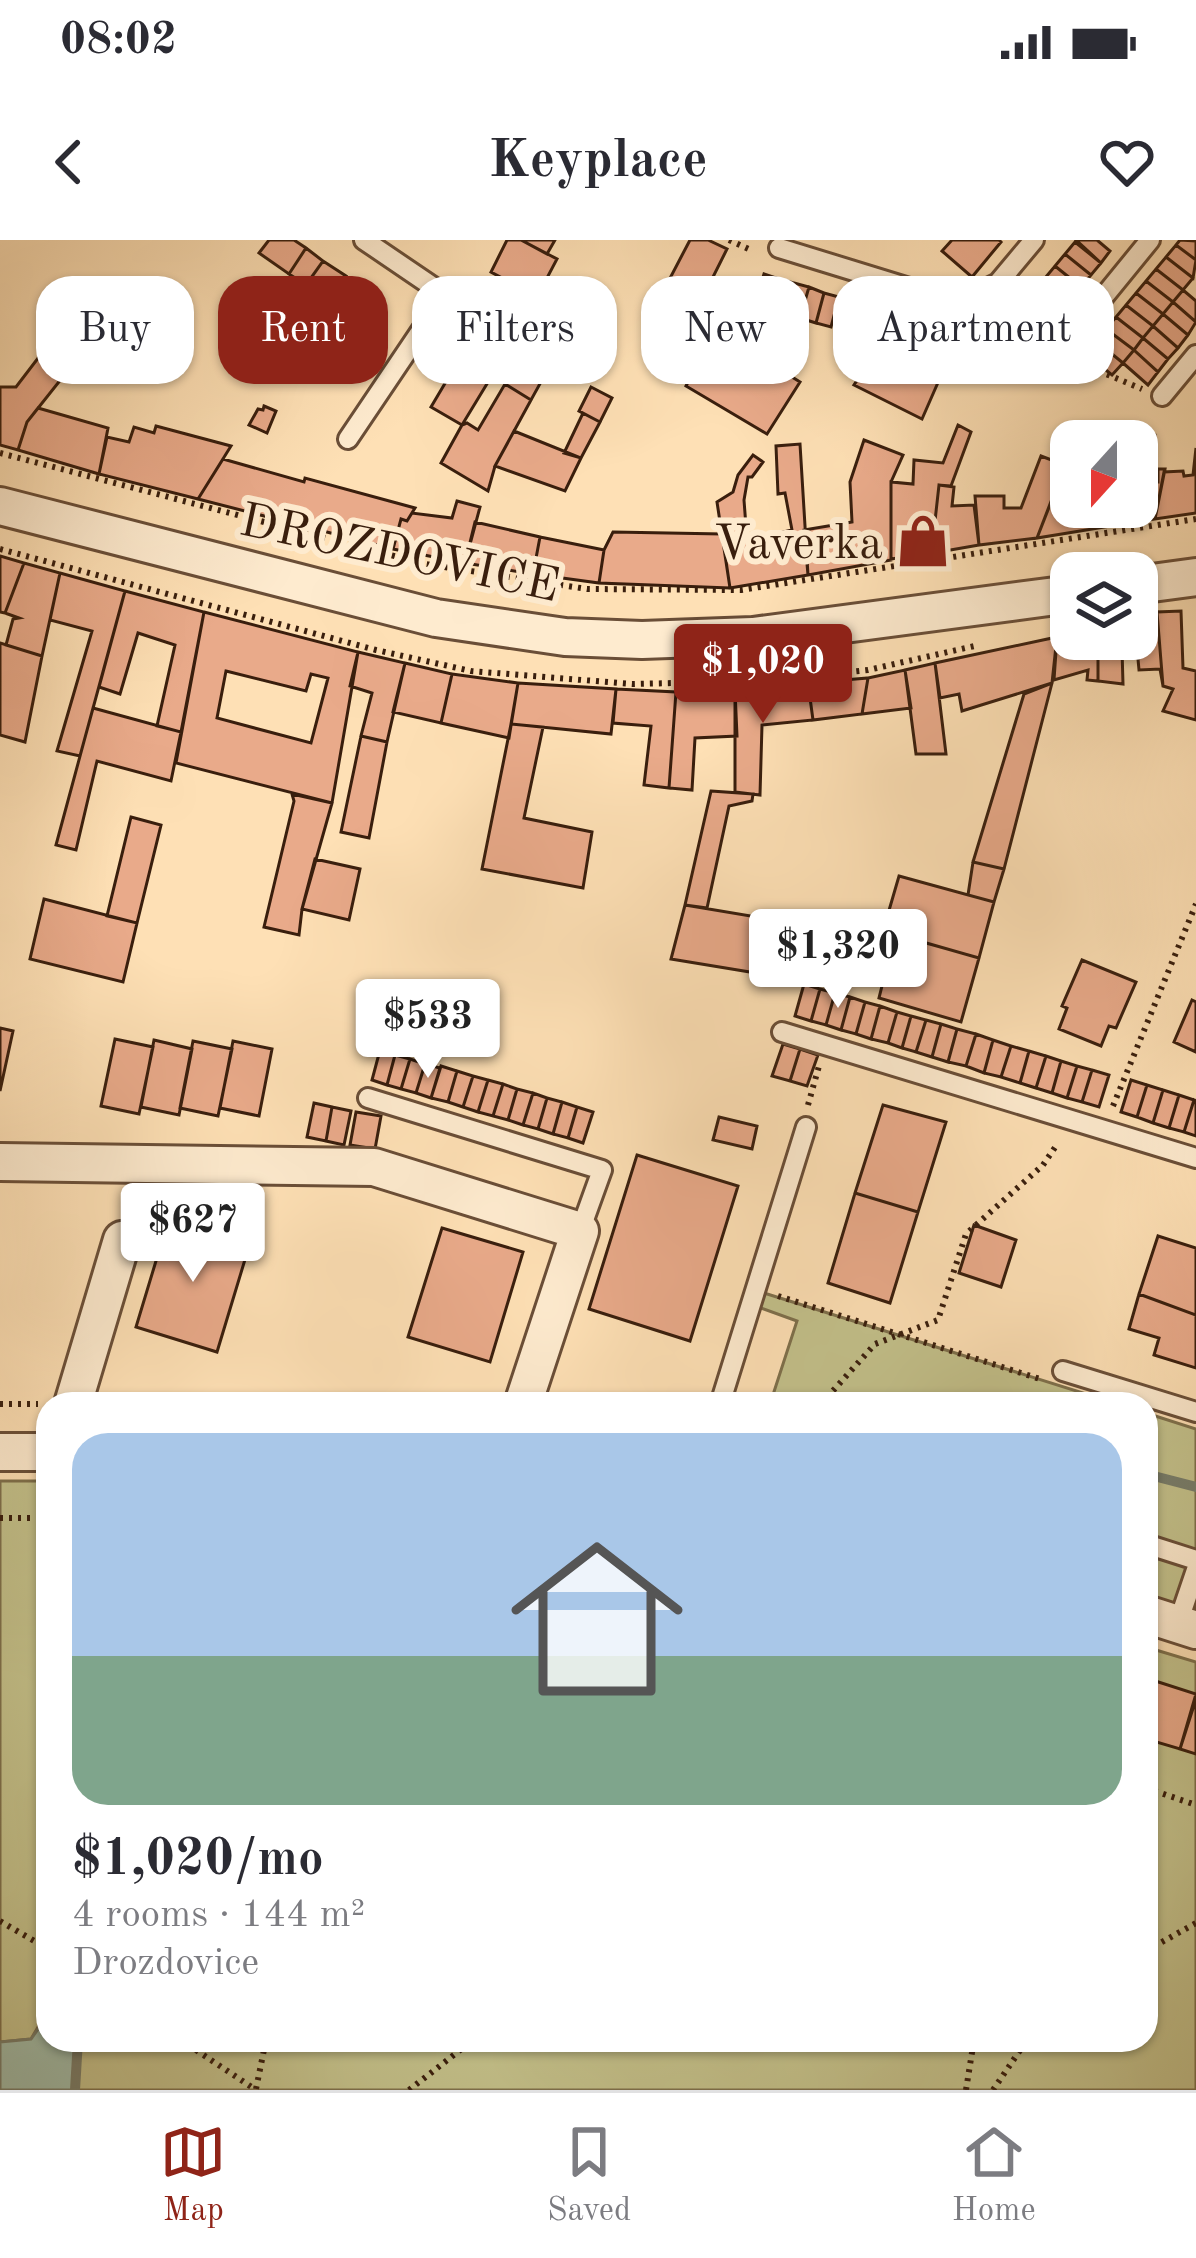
<!DOCTYPE html>
<meta charset="utf-8">
<style>
:root{--surface:#fff;--page:#f7f7f7;--text:#2b2b33;--muted:#7c7c81;--line:#e1e1e2;--accent:#8f2418}
body{margin:0;font-family:"Old Standard TT",serif;background:var(--page);color:var(--text);height:100vh;display:flex;flex-direction:column;font-size:45px;white-space:nowrap}
*{box-sizing:border-box;margin:0}
p{font-size:39px;color:var(--muted)}
.icon{flex:none;width:66px;height:66px;fill:none;stroke:currentColor;stroke-width:2;stroke-linecap:round;stroke-linejoin:round}
.map{position:relative;flex:1;overflow:hidden}
.side{position:absolute;left:36px;top:1152px;width:1122px;height:660px;display:flex;flex-direction:column;background:var(--surface);border-radius:36px;box-shadow:0 3px 9px #0004}
.side>*{flex:none}
.banner{position:absolute;left:36px;top:36px;width:1125px;height:108px;display:flex;gap:24px}
.needle{width:78px;rotate:201deg}
.controls{position:absolute;left:1050px;top:180px;display:grid;gap:24px}
.controls a{display:grid;place-items:center;width:108px;height:108px;border-radius:24px;background:var(--surface);box-shadow:0 3px 9px #0004;font-size:60px}
.price{position:absolute;translate:-50% -102px;padding:0 27px;border-radius:12px;background:#fff;color:#222;font-size:39px;line-height:78px;filter:drop-shadow(0 3px 6px #0008)}
.price::after{content:'';position:absolute;left:50%;top:72px;width:36px;height:27px;margin-left:-18px;background:inherit;clip-path:polygon(0 0,100% 0,50% 100%)}
.price.current{background:var(--accent);color:#fff}
ul{padding:0;list-style:none}
li{display:grid;align-content:center;gap:24px;height:636px;padding:0 36px}
li+li{border-top:3px solid var(--line)}
li span{display:grid;place-items:center;height:372px;border-radius:36px;color:#555}
li>.icon{margin-inline-start:auto}
span .icon{width:216px;height:216px;fill:#fffc;stroke-width:1}
li b{font-size:51px}
.tag{padding:0 42px;border-radius:36px;background:var(--surface);box-shadow:0 3px 9px #0004;font-size:42px;line-height:108px}
.tag.current{background:var(--accent);color:#fff}
.status{display:flex;justify-content:space-between;align-items:center;height:84px;padding:0 60px;background:var(--surface);direction:ltr}
.status svg{height:33px;fill:currentColor}
header{display:flex;justify-content:space-between;align-items:center;height:156px;padding:0 36px;background:var(--surface);font-size:54px;font-weight:700}
.menu{display:flex;justify-content:space-around;align-items:center;height:168px;border-top:3px solid var(--line);background:var(--surface);font-size:33px;color:var(--muted)}
.menu a{display:grid;justify-items:center;gap:6px}
.menu .current{color:var(--accent)}
.map>svg:first-child{display:block}
</style>
<div class="status"><b>08:02</b><svg viewBox="0 0 49 12"><path d="M0 12V9h3v3zM5 12V6h3v6zM10 12V3h3v9zM15 12V0h3v12zM26 1h20v11H26zM47 4h2v5h-2z"/></svg></div>
<header><svg class="icon" aria-label="back" viewBox="0 0 24 24"><path d="M15 5l-7 7 7 7"/></svg>Keyplace<svg class="icon" aria-label="heart" viewBox="0 0 24 24"><path d="M12 20l-8-8c-3-5 5-10 8-4 3-6 11-1 8 4z"/></svg></header>
<div class="map">
<svg width="1196" height="1850" viewBox="0 0 1196 1850">
<rect width="100%" height="100%" fill="#fee0b5"/>
<filter id="stains"><feTurbulence type="fractalNoise" baseFrequency=".00167" numOctaves="4"/><feColorMatrix values="0 0 0 0 .2 0 0 0 0 .09 0 0 0 0 .02 0 0 0 .5 -.17"/></filter>
<radialGradient id="worn" r=".72"><stop offset=".6" stop-color="#630" stop-opacity="0"/><stop offset="1" stop-color="#630" stop-opacity=".3"/></radialGradient>
<!-- green -->
<path fill="#c3c18b" stroke="#7e704c" stroke-width="3" d="M764,1053L1118,1164H770L797,1081L758,1067Z
M1146,1173L1196,1189V1375L1146,1360Z
M0,1241H48V1770L31,1799L0,1802Z
M1146,1407L1196,1422V1850H75L78,1800H1146Z"/>
<!-- water -->
<path fill="#a0bdaa" stroke="#777d6b" stroke-width="3" d="M48,1775V1800H78L75,1850H0V1802L31,1799Z"/>
<g fill="none" stroke-linecap="round" stroke-linejoin="round">
<!-- stream -->
<path stroke="#777d6b" stroke-width="10" d="M1146,1234L1196,1247
M75,1850L78,1800"/>
</g>
<!-- building -->
<path fill="#e9aa8a" stroke="#391e0d" stroke-width="3" fill-rule="evenodd" d="M269,0H294L306,8L289,34L259,13Z
M507,0H521L557,19L537,57L491,32Z
M521,0H555L547,14Z
M690,0H708L727,9L702,59L668,42Z
M952,0H999L1001,2L972,37L942,11Z
M1076,0H1097L1110,11L1101,23Z
M1180,0L1196,1V20L1176,5Z
M1075,2L1101,23L1091,35L1065,14Z
M1176,5L1196,20L1193,38L1166,17Z
M306,8L323,21L306,45L289,34Z
M1065,14L1091,35L1081,47L1055,26Z
M1166,17L1193,38L1183,50L1156,29Z
M323,21L346,36L329,61L306,45Z
M1055,26L1081,47L1071,59L1045,38Z
M1156,29L1183,50L1173,62L1146,41Z
M764,34L779,39L770,68L755,64Z
M1045,38L1071,59L1061,71L1035,50Z
M779,39L794,43L785,73L770,68Z
M1146,41L1173,62L1163,74L1136,53Z
M794,43L809,47L800,78L785,73Z
M809,47L824,53L816,83L800,78Z
M1035,50L1061,71L1051,84L1026,62Z
M1183,50L1196,61V82L1173,62Z
M824,53L839,57L831,87L816,83Z
M1136,53L1163,74L1153,86L1126,65Z
M495,59L527,78L462,185L431,167Z
M846,59L863,65L853,94L838,89Z
M1026,62L1051,84L1040,97L1015,75Z
M1173,62L1196,82L1188,95L1163,74Z
M863,65L878,69L869,99L853,94Z
M1126,65L1153,86L1143,98L1116,77Z
M878,69L893,74L882,103L869,99Z
M895,69L911,75L898,105L884,99Z
M550,72L573,84L531,160L505,144Z
M1163,74L1188,95L1178,108L1153,86Z
M911,75L926,80L913,110L898,105Z
M1116,77L1143,98L1134,110L1106,89Z
M68,79L93,99L27,182L18,210L0,205V147H16Z
M926,80L940,85L928,116L913,110Z
M940,85L956,92L945,122L928,116Z
M1153,86L1178,108L1168,119L1143,98Z
M715,89L800,142L767,194L686,146Z
M1106,89L1134,110L1123,123L1096,101Z
M1143,98L1168,119L1158,132L1134,110Z
M1096,101L1123,123L1112,135L1086,114Z
M883,102L943,131L922,179L854,145Z
M1134,110L1158,132L1148,145L1123,123Z
M505,144L531,160L495,226L488,251L441,223L462,185L467,183L478,190Z
M591,147L612,158L600,182L579,171Z
M264,166L276,171L267,193L249,185L258,169L263,170Z
M38,168L108,188L99,234L18,210L27,182Z
M583,173L600,182L581,218L564,213Z
M958,185L971,192L951,246L939,245L935,281L939,312L891,319V242L913,244L914,220L943,223Z
M156,186L231,206L198,259L99,234L107,197L129,202L134,187L154,193Z
M514,191L581,218L565,251L495,226Z
M1138,193L1155,195L1153,242H1158V229H1165L1155,279L1117,285L1121,267H1137Z
M864,200L903,215L891,242V320L808,335L804,290L852,282L850,242Z
M800,204L808,335L730,348L717,262L733,252L738,235L753,215L763,222L752,237H748L744,260L747,300L792,290L785,253L778,254L776,206Z
M1196,208V273L1155,279L1164,232L1183,231L1184,236L1193,235Z
M1041,216L1065,225L1037,298L979,305L975,256H1004V268H1021Z
M223,219L304,242L305,238L415,268L407,281L401,279L393,309L198,259Z
M939,245L954,247L952,266L974,265L979,305L939,312L935,281Z
M1055,252L1071,255V267H1121L1117,285L1037,298Z
M457,261L480,267L465,323L393,309L401,279L407,281L412,273L452,278Z
M475,282L540,297L533,334L465,323Z
M613,292L722,294L730,348L599,343L604,310Z
M540,297L604,310L599,343L533,334Z
M0,316L24,323L5,373L0,372Z
M24,323L60,333L42,416L6,405L13,379L19,378L5,373Z
M60,333L125,351L80,516L57,511L92,391L50,380Z
M125,351L204,372L181,492L157,486L175,405L138,393L120,454L99,447Z
M1181,371L1183,428L1196,431V480L1163,471L1173,449L1163,446L1157,372Z
M204,372L358,412L332,563L176,523ZM226,431L306,451L311,434L328,438L311,503L217,478Z
M1157,372L1163,446L1160,429L1139,430L1137,408L1122,409L1123,444L1098,441V399H1137V376Z
M1071,393V399H1098V441L1087,440L1088,430L1054,440L1057,397Z
M1057,397L1052,443L962,471L959,454L940,458L935,423Z
M0,403L42,416L25,502L0,495Z
M358,412L405,423L387,502L361,496L372,453L350,446Z
M405,423L452,434L441,483L393,472Z
M935,423L946,514H916L905,430Z
M905,430L911,468L862,474L868,438Z
M452,434L518,443L509,498L441,483Z
M868,438L862,474L813,480L808,443Z
M518,443L616,449L611,494L511,484Z
M808,443L813,480L762,485L760,555L735,552V450Z
M1052,443L1004,629L973,622L1024,454Z
M616,449L676,452L669,548L644,545L651,486L613,483Z
M735,450L737,496L695,498L692,550L669,548L676,452Z
M93,468L181,492L171,541L97,521L76,610L56,605Z
M511,484L543,487L524,578L592,592L583,648L482,629Z
M361,496L387,502L369,598L341,592Z
M711,551L753,554L752,561L729,566L707,668L685,665Z
M292,554L332,563L302,669L299,695L264,687L294,561Z
M131,577L161,585L137,683L107,676Z
M315,619L360,629L349,680L302,669Z
M973,622L1004,629L994,662L968,655Z
M899,636L994,662L979,718L883,691Z
M44,659L137,683L123,742L30,719Z
M685,665L769,679L756,733L671,719Z
M895,694L979,718L961,782L879,758Z
M1082,720L1136,742L1116,788L1109,786L1101,806L1059,789L1067,768L1062,766Z
M804,744L820,749L811,781L795,776Z
M820,749L835,753L826,785L811,781Z
M835,753L850,757L841,790L826,785Z
M850,757L865,762L856,794L841,790Z
M1192,760L1196,762V812L1174,802Z
M865,762L880,766L871,799L856,794Z
M880,766L897,772L888,803L871,799Z
M897,772L911,776L902,808L888,803Z
M911,776L926,780L916,812L902,808Z
M926,780L941,784L932,817L916,812Z
M941,784L957,789L948,822L932,817Z
M0,788L13,791L0,851Z
M957,789L976,794L966,826L948,822Z
M976,794L993,800L984,833L966,826Z
M115,799L153,807L139,874L101,866Z
M154,800L192,809L179,875L141,867Z
M993,800L1011,806L1001,837L984,833Z
M193,801L232,809L218,876L180,868Z
M233,801L272,809L259,876L220,868Z
M783,804L800,809L790,841L772,836Z
M1011,806L1029,811L1020,843L1001,837Z
M800,809L818,815L807,846L790,841Z
M380,810L395,815L387,845L372,840Z
M1029,811L1046,816L1036,848L1020,843Z
M395,815L410,819L401,849L387,845Z
M1046,816L1061,821L1052,853L1036,848Z
M410,819L425,824L416,853L401,849Z
M1061,821L1077,826L1067,858L1052,853Z
M425,824L440,828L431,858L416,853Z
M441,826L457,831L448,862L431,858Z
M1077,826L1092,830L1082,862L1067,858Z
M1092,830L1109,835L1099,867L1082,862Z
M457,831L473,836L463,867L448,862Z
M473,836L488,840L478,872L463,867Z
M488,840L503,844L493,876L478,872Z
M1131,840L1147,845L1137,877L1121,872Z
M503,844L517,849L508,880L493,876Z
M1147,845L1163,850L1153,883L1137,877Z
M517,849L533,853L523,885L508,880Z
M1163,850L1179,855L1169,888L1153,883Z
M533,853L547,858L538,889L523,885Z
M1179,855L1194,860L1184,892L1169,888Z
M547,858L562,862L553,894L538,889Z
M1194,860L1196,861V896L1184,892Z
M562,862L577,867L568,898L553,894Z
M314,863L332,867L326,901L307,897Z
M883,865L946,882L918,972L855,953Z
M332,867L351,871L344,905L326,901Z
M577,867L593,872L583,903L568,898Z
M356,872L381,876L375,909L350,905Z
M719,877L757,886L752,909L713,900Z
M637,915L738,946L690,1101L589,1069Z
M855,953L918,972L890,1063L828,1043Z
M169,978L250,1003L217,1112L136,1087Z
M974,985L1016,1000L1001,1047L959,1033Z
M442,988L523,1012L490,1122L408,1097Z
M1158,996L1196,1008V1075L1139,1054Z
M1139,1054L1196,1075V1128L1154,1115L1159,1098L1129,1089Z
M1146,1438L1196,1454L1180,1509L1146,1499Z
M1196,1459V1514L1180,1509Z"/>
<g fill="none" stroke-linecap="round" stroke-linejoin="round">
<defs>
<path id="lane" d="M779,8L958,63L998,43L1034,0
M1057,114L1150,0
M1162,156L1196,115
M348,199L445,55L364,0
M782,792L1196,918
M368,858L602,930L580,991
M1063,1131L1196,1172
M720,1164L806,887
M1146,1304L1196,1320
M1178,1383L1196,1330"/>
<path id="street" d="M0,266L436,378L565,397L642,400L753,396L1071,354
M1137,345L1196,337
M0,922L374,927L580,991L523,1164
M73,1164L122,1000
M0,1212H48
M1146,1374L1196,1390"/>
</defs>
<!-- lane casing -->
<use href="#lane" stroke="#6a4e37" stroke-width="24"/>
<!-- street casing -->
<use href="#street" stroke="#6a4e37" stroke-width="42"/>
<!-- path -->
<path stroke="#391e0d" stroke-width="6" stroke-dasharray="3 6" stroke-linecap="butt" d="M729,0L753,11
M980,76L985,84L1036,105
M1082,124L1142,149
M0,213L425,324L587,349L741,350L1196,279
M0,309L376,410L471,431L632,444L764,441L868,430L979,405
M808,865L819,826
M1113,866L1196,664
M778,1056L1040,1139
M0,1164H38
M821,1164L875,1104L938,1080L966,994L1043,925L1058,903
M0,1278H48
M1146,1548L1196,1565
M0,1681L48,1709
M1146,1711L1196,1683
M181,1800L256,1850
M256,1849L266,1800
M409,1850L473,1800
M966,1850L974,1800
M993,1850L1027,1800"/>
<!-- lane -->
<use href="#lane" stroke="#feebcf" stroke-width="18"/>
<!-- street -->
<use href="#street" stroke="#feebcf" stroke-width="36"/>
</g>
<!-- icons -->
<defs>
<symbol id="shop-bare" viewBox="-9 -9 18 18"><path d="M-5-2.5h2.3a2.7 3.5 0 0 1 5.4 0H5L5.5 6h-11ZM-1.5-2.5h3a1.5 2.3 0 0 0-3 0Z" fill="#8f2418" stroke="#feebcf" stroke-width="2.5" paint-order="stroke"/></symbol>
</defs>
<g fill-rule="evenodd">
<use href="#shop-bare" x="885" y="263" width="76" height="76"/>
</g>
<g text-anchor="middle" stroke-width="12" stroke-linejoin="round" paint-order="stroke">
<!-- poi labels -->
<g font-size="48" fill="#391e0d" stroke="#feebcf" text-anchor="end">
<text x="883" y="318">Vaverka</text>
</g>
<!-- street labels -->
<g font-size="48" fill="#391e0d" stroke="#feebcf">
<text transform="translate(400 311) rotate(12)" y="17">DROZDOVICE</text>
</g>
</g>
<rect width="100%" height="100%" filter="url(#stains)"/>
<rect width="100%" height="100%" fill="url(#worn)"/>
</svg>
<div class="controls">
<a><svg class="needle" viewBox="-14 -14 28 28"><path d="M0-13l5 13h-10z" fill="#e53935"/><path d="M0 13l5-13h-10z" fill="#7c7c81"/></svg></a>
<a><svg class="icon" aria-label="layers" viewBox="0 0 24 24"><path d="M12 4l9 5-9 5-9-5zM3 14l9 5 9-5"/></svg></a>
</div>
<b class="price current" style="left:763px;top:486px">$1,020</b>
<b class="price" style="left:838px;top:771px">$1,320</b>
<b class="price" style="left:428px;top:841px">$533</b>
<b class="price" style="left:193px;top:1045px">$627</b>
<div class="banner">
<a class="tag">Buy</a>
<a class="tag current">Rent</a>
<a class="tag">Filters</a>
<a class="tag">New</a>
<a class="tag">Apartment</a>
</div>
<section class="side">
<ul>
<li><span style="background:linear-gradient(#a9c7e8 60%,#7fa58c 0)"><svg class="icon" aria-label="home" viewBox="0 0 24 24"><path d="M3 11l9-7 9 7M6 9v11h12V9"/></svg></span><div><b>$1,020/mo</b><p>4 rooms · 144 m²</p><p>Drozdovice</p></div></li>
</ul>
</section>
</div>
<nav class="menu">
<a class="current"><svg class="icon" aria-label="map" viewBox="0 0 24 24"><path d="M3 6l6-2 6 2 6-2v14l-6 2-6-2-6 2zM9 4v14M15 6v14"/></svg>Map</a>
<a><svg class="icon" aria-label="saved" viewBox="0 0 24 24"><path d="M7 4h10v16l-5-4-5 4z"/></svg>Saved</a>
<a><svg class="icon" aria-label="home" viewBox="0 0 24 24"><path d="M3 11l9-7 9 7M6 9v11h12V9"/></svg>Home</a>
</nav>
